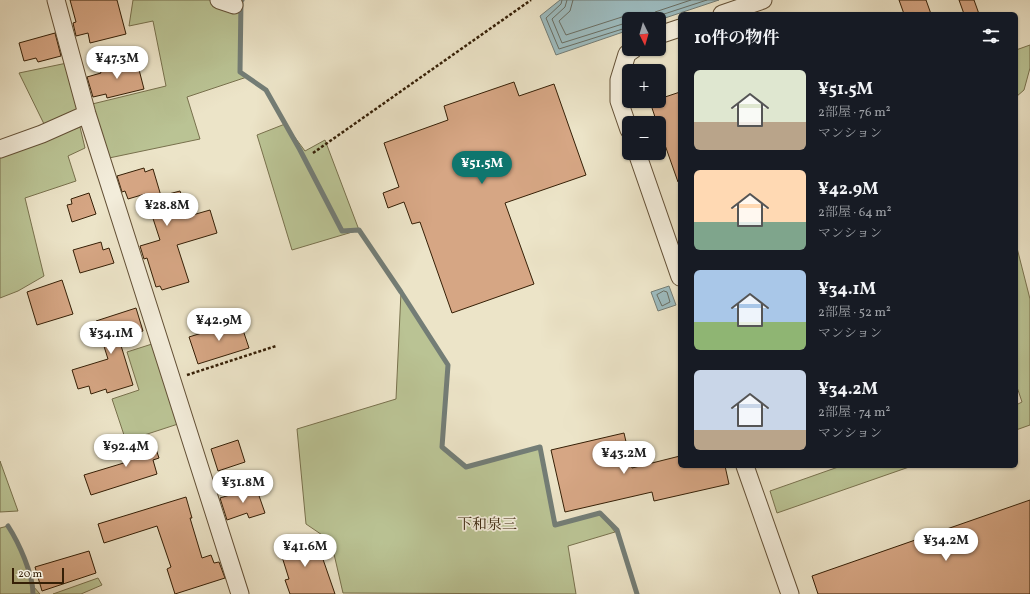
<!DOCTYPE html>
<html lang="ja">
<meta charset="utf-8">
<style>
:root{--surface:#171b24;--page:#20242c;--text:#f1f3f6;--muted:#9ea1a6;--accent:#0f766e}
body{margin:0;font-family:Vollkorn,"Noto Serif JP",serif;background:var(--page);color:var(--text);height:100vh;display:flex;flex-direction:column;font-size:15px;white-space:nowrap}
*{box-sizing:border-box;margin:0}
p{font-size:13px;color:var(--muted)}
.icon{flex:none;width:22px;height:22px;fill:none;stroke:currentColor;stroke-width:2;stroke-linecap:round;stroke-linejoin:round}
.map{position:relative;flex:1;overflow:hidden}
.sheet{position:absolute;left:678px;top:12px;width:340px;height:456px;display:flex;flex-direction:column;background:var(--surface);border-radius:6px;box-shadow:0 1px 3px #0004}
.sheet>*{flex:none}
.needle{width:26px;rotate:175deg}
.tools{position:absolute;left:622px;top:12px;display:grid;gap:8px}
.tools a{display:grid;place-items:center;width:44px;height:44px;border-radius:6px;background:var(--surface);box-shadow:0 1px 3px #0004;font-size:20px}
.scale{position:absolute;left:12px;bottom:10px;width:52px;box-sizing:border-box;padding-left:4px;border:2px solid #351f06;border-top:0;font-size:11px;line-height:14px;white-space:nowrap;color:#351f06;-webkit-text-stroke:3px #f3eddb;paint-order:stroke}
.price{position:absolute;translate:-50% -34px;padding:0 9px;border-radius:14px;background:#fff;color:#222;font-size:13px;line-height:26px;filter:drop-shadow(0 1px 2px #0008)}
.price::after{content:'';position:absolute;left:50%;top:24px;width:12px;height:9px;margin-left:-6px;background:inherit;clip-path:polygon(0 0,100% 0,50% 100%)}
.price.on{background:var(--accent);color:#fff}
ul{padding:0;list-style:none}
li{display:flex;align-items:center;gap:12px;height:100px;padding:0 16px}
li span{display:grid;place-items:center;flex:none;width:112px;height:80px;border-radius:6px;color:#555}
li>.icon{margin-inline-start:auto}
span .icon{width:48px;height:48px;fill:#fffc;stroke-width:1}
li b{font-size:17px}
h2{display:flex;justify-content:space-between;align-items:center;height:48px;padding:0 16px;font-size:17px}
.map>svg:first-child{display:block}
</style>
<div class="map">
<svg width="1030" height="594" viewBox="0 0 1030 594">
<rect width="100%" height="100%" fill="#ece4c8"/>
<filter id="stains"><feTurbulence type="fractalNoise" baseFrequency=".005" numOctaves="4"/><feColorMatrix values="0 0 0 0 .2 0 0 0 0 .09 0 0 0 0 .02 0 0 0 .5 -.17"/></filter>
<radialGradient id="worn" r=".72"><stop offset=".6" stop-color="#630" stop-opacity="0"/><stop offset="1" stop-color="#630" stop-opacity=".3"/></radialGradient>
<!-- green -->
<path fill="#bac394" stroke="#78714d" d="M133,0H241L240,72L247,77L187,97L200,139L109,158L91,108L45,126L19,73L67,63L80,107L166,86L153,21L129,26Z
M1030,45V68L1024,90L1016,97V50Z
M285,124L305,151L325,140L359,230L292,250L257,135Z
M80,127L85,148L68,156L76,181L25,198L44,276L18,291L0,298V158Z
M1016,244L1030,299V425L1016,430V405L1022,402L1016,384Z
M401,292L448,365L442,447L466,467L540,447L555,525L600,513L615,532L568,546L576,594L343,593L331,541L306,524L297,429L396,399Z
M152,344L178,424L126,441L112,399L139,390L127,352Z
M0,461L18,511L0,512Z
M841,466H912L777,513L770,491Z
M8,526L18,541L33,586L40,594H0V528Z
M98,578L102,585L81,594H53Z"/>
<!-- water -->
<path fill="#9dbcc0" stroke="#737d76" d="M560,0H719L659,20V19H629V30L556,55L540,16Z
M669,286L676,305L658,311L651,292Z"/>
<g fill="none" stroke-linecap="round" stroke-linejoin="round">
<!-- shore -->
<path stroke="#696e63" stroke-width="1" d="M562,0L561,4L546,18L559,49L629,27
M567,0L565,7L552,19L562,43L629,22
M573,0L570,11L559,21L566,35L625,16H632L638,19
M650,19L652,15L655,12L691,0
M655,19L658,16L707,0
M664,291L667,292L670,302L662,306L657,295Z"/>
<!-- stream -->
<path stroke="#737d76" stroke-width="5" d="M242,0L241,1L240,72L266,90L300,150L342,231L359,230L401,292L448,365L442,447L466,467L540,447L555,525L600,513L617,530L637,594
M8,526C19,543 33,574 33,594"/>
</g>
<!-- building -->
<path fill="#d6a684" stroke="#351f06" d="M70,0H117L126,34L90,43L88,33L76,36L73,23L76,22Z
M899,0H926L931,14H904Z
M959,0H974L979,14H964Z
M55,33L61,56L38,62L36,58L24,61L19,43Z
M136,58L144,89L107,98L106,94L93,97L87,77L101,73L99,68Z
M514,82L519,96L554,84L586,175L505,203L534,284L452,313L420,222L412,224L404,202L388,208L383,193L399,187L384,143L448,120L444,106Z
M680,92V182H678L659,128V123H657L650,102L659,101V99Z
M144,168L145,172L153,169L161,196L180,191L189,216L210,210L217,233L177,245L189,282L162,290L160,286L156,287L147,258L144,259L140,246L160,240L145,194L128,199L125,191L122,192L117,176Z
M89,193L96,214L72,222L67,205L72,204L71,199Z
M101,242L103,250L109,248L114,263L80,273L73,250Z
M62,280L73,314L37,325L27,292Z
M136,308L143,331L119,339L133,385L107,393L106,389L91,394L89,386L78,389L72,370L108,359L96,321Z
M240,321L249,348L198,364L189,337Z
M624,433L632,468L680,456V466H725L729,484L654,501L652,492L565,512L551,450Z
M152,437L159,458L153,460L157,474L91,495L84,475L127,462L122,446Z
M238,440L245,462L218,471L211,449Z
M256,487L265,513L249,518L247,513L227,520L220,498Z
M186,497L192,518H190L202,558L211,555L214,563L219,562L225,578L175,594L167,569L171,567L157,526L104,543L98,524Z
M1030,500V594H818L812,576Z
M305,535L308,545L317,542L335,594H290L285,580L289,579L278,544Z
M89,551L96,573L42,591L35,567Z"/>
<g fill="none" stroke-linecap="round" stroke-linejoin="round">
<defs>
<path id="minor" d="M56,0L87,114L240,594
M219,0L234,5
M722,14L763,0
M659,35L680,28
M629,130L619,101V80L627,54L634,49
M0,149L42,134L87,114
M637,153L680,277
M745,466L790,594"/>
</defs>
<!-- minor casing -->
<use href="#minor" stroke="#635036" stroke-width="19"/>
<!-- path -->
<path stroke="#351f06" stroke-width="2.5" stroke-dasharray="3 2" stroke-linecap="butt" d="M313,153L531,0
M187,375L276,346"/>
<!-- minor -->
<use href="#minor" stroke="#f3eddb" stroke-width="17"/>
</g>
<g text-anchor="middle" stroke-width="3.5" stroke-linejoin="round" paint-order="stroke">
<!-- neighbourhood labels -->
<g font-size="15" fill="#351f06" stroke="#f3eddb">
<text x="487" y="529">下和泉三</text>
</g>
</g>
<rect width="100%" height="100%" filter="url(#stains)"/>
<rect width="100%" height="100%" fill="url(#worn)"/>
</svg>
<div class="tools">
<a><svg class="needle" viewBox="-14 -14 28 28"><path d="M0-13l5 13h-10z" fill="#e53935"/><path d="M0 13l5-13h-10z" fill="#9ea1a6"/></svg></a>
<a>+</a>
<a>−</a>
</div>
<div class="scale">20 m</div>
<b class="price" style="left:117px;top:80px">¥47.3M</b>
<b class="price on" style="left:482px;top:185px">¥51.5M</b>
<b class="price" style="left:167px;top:227px">¥28.8M</b>
<b class="price" style="left:219px;top:342px">¥42.9M</b>
<b class="price" style="left:111px;top:355px">¥34.1M</b>
<b class="price" style="left:126px;top:468px">¥92.4M</b>
<b class="price" style="left:624px;top:475px">¥43.2M</b>
<b class="price" style="left:243px;top:504px">¥31.8M</b>
<b class="price" style="left:946px;top:562px">¥34.2M</b>
<b class="price" style="left:305px;top:568px">¥41.6M</b>
<section class="sheet">
<h2>10件の物件<svg class="icon" aria-label="filters" viewBox="0 0 24 24"><path d="M4 7h16M4 17h16"/><circle cx="9" cy="7" r="2"/><circle cx="15" cy="17" r="2"/></svg></h2>
<ul>
<li><span style="background:linear-gradient(#dfe7d0 65%,#b9a48a 0)"><svg class="icon" aria-label="home" viewBox="0 0 24 24"><path d="M3 11l9-7 9 7M6 9v11h12V9"/></svg></span><div><b>¥51.5M</b><p>2部屋 · 76 m²</p><p>マンション</p></div></li>
<li><span style="background:linear-gradient(#ffd9b3 65%,#7fa58c 0)"><svg class="icon" aria-label="home" viewBox="0 0 24 24"><path d="M3 11l9-7 9 7M6 9v11h12V9"/></svg></span><div><b>¥42.9M</b><p>2部屋 · 64 m²</p><p>マンション</p></div></li>
<li><span style="background:linear-gradient(#a9c7e8 65%,#8fb573 0)"><svg class="icon" aria-label="home" viewBox="0 0 24 24"><path d="M3 11l9-7 9 7M6 9v11h12V9"/></svg></span><div><b>¥34.1M</b><p>2部屋 · 52 m²</p><p>マンション</p></div></li>
<li><span style="background:linear-gradient(#c9d6e8 75%,#b9a48a 0)"><svg class="icon" aria-label="home" viewBox="0 0 24 24"><path d="M3 11l9-7 9 7M6 9v11h12V9"/></svg></span><div><b>¥34.2M</b><p>2部屋 · 74 m²</p><p>マンション</p></div></li>
</ul>
</section>
</div>
